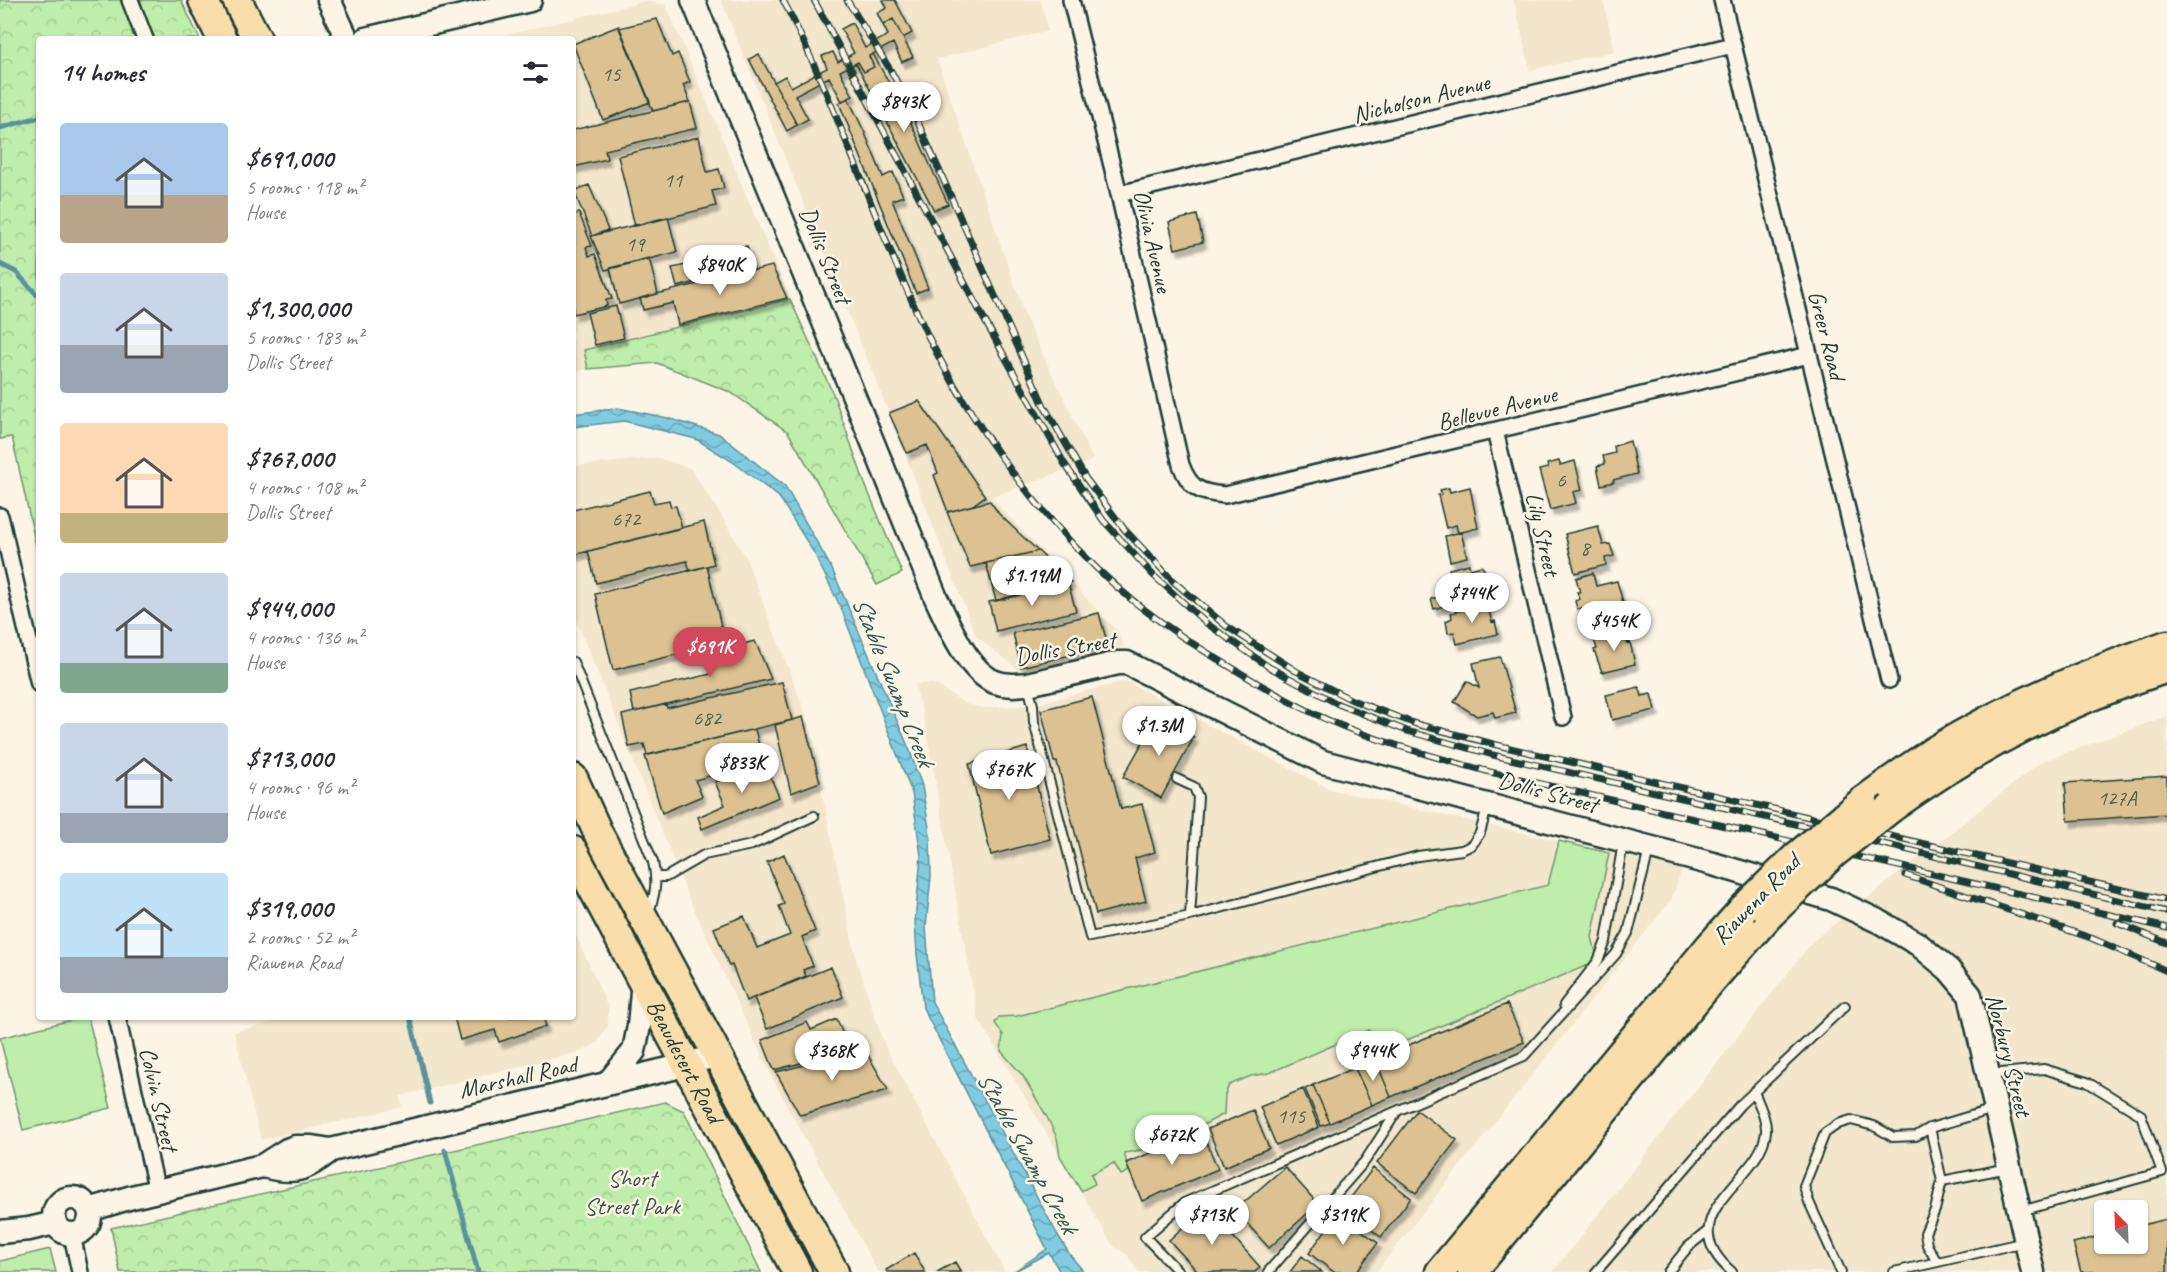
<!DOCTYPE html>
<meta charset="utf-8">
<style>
:root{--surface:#fff;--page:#f2f2f3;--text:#2b2b33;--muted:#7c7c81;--accent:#d1495b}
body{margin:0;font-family:Caveat,sans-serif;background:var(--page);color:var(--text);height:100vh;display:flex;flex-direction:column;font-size:22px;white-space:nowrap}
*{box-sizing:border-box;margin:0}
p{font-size:20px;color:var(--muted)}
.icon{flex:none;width:33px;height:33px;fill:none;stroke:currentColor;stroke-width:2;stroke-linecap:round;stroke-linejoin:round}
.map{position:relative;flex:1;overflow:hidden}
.side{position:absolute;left:36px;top:36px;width:540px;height:984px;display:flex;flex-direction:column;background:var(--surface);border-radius:6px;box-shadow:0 2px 4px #0004}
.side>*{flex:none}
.needle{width:39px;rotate:337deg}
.controls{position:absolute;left:2094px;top:1200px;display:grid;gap:12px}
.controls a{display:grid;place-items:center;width:54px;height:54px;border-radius:6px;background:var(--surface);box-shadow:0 2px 4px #0004;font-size:30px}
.price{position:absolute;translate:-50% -51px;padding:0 14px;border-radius:21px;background:#fff;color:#222;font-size:20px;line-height:39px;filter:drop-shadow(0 2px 3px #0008)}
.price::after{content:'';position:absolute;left:50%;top:36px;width:18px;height:14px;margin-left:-9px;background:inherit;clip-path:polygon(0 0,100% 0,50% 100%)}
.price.selected{background:var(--accent);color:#fff}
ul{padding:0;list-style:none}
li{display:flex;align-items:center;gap:18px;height:150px;padding:0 24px}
li span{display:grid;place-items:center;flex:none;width:168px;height:120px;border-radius:6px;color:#555}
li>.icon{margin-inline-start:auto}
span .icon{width:72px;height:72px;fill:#fffc;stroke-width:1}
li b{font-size:26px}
h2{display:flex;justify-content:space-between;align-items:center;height:72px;padding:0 24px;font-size:26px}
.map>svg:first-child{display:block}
</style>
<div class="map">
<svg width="2167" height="1272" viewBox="0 0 2167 1272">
<defs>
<pattern id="park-crowns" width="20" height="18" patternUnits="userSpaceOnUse" patternTransform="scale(1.5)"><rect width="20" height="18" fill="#bfedab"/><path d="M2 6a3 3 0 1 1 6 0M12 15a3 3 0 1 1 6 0" fill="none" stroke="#a4cc94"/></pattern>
<pattern id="water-waves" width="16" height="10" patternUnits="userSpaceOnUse" patternTransform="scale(1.5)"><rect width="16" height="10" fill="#81cbe1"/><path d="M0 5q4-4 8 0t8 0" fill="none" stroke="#69a6b7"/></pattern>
<filter id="shadow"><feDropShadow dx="3.5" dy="6" stdDeviation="1.5" flood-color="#0004"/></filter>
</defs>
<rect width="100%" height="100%" fill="#fcf5e5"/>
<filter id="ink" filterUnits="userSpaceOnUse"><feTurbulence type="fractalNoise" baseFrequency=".0167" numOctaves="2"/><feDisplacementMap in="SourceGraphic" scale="12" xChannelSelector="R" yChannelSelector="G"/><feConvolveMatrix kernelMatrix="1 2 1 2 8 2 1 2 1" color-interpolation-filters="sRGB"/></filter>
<g filter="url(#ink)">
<!-- built -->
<path fill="#f2e6cc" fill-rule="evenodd" d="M721,0H1041L1048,31L937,59L1027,321L1093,460L991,497L1118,632L1124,647L1021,672L976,636L889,413Z
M1514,0H1603L1615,51L1530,70Z
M646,1L666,5L790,299L584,350L588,369L573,372V39H490Z
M658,458L690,468L721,515L745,556L806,715L856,959L884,1044L1005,1272H878L772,1078L687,894L573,612V466Z
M1126,681L1329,789L1682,869L1671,900L1376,1272H1138L1127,1254L1113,1246L978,1018L926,729L915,684H934L968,705L984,708L1033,705Z
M2167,716V1272H1553L1813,941L2041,762ZM2104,1210H2138V1244H2104Z
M573,929L608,1007V1025L598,1042L583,1051L400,1096L402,1107L261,1140L234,1032L294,1017H573Z"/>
<!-- grass -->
<path fill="#bfedab" stroke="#6f9570" stroke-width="1.5" d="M1559,841L1609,853L1592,937L1598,961L1385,1049L1369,1030L1269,1073L1251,1076L1229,1085L1225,1095L1224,1114C1192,1131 1161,1148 1124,1153L1129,1171L1121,1175L1114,1163L1091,1174L1095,1184L1081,1191L1060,1156L1057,1138L1047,1117L1023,1076L1001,1051L1003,1035L995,1023L999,1017L1017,1016L1548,885Z
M83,1017H88L111,1108L23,1130L0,1038Z
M50,1249L56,1272H0V1261Z"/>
<!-- park -->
<path fill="url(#park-crowns)" stroke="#6f9570" stroke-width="1.5" d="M0,0H181L200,39H39V559L12,437L0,439Z
M790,299L834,396L865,484L902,573L877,585L788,432L730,392L657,363L588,369L584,350Z
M665,1102L684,1111L761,1272H120L111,1228Z"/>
<!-- water -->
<path fill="url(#water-waves)" stroke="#5a929c" stroke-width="1.5" d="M618,408L668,418L719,434L785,486L832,569L910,751L922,786L930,834L931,876L926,927L932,1002L1056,1232L1070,1255L1084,1272H1060L1049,1253L1013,1272L1047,1249L923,1008L917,954L915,922L921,856L912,793L841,608L814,553L779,497L733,462L696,439L624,421L573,427V414Z"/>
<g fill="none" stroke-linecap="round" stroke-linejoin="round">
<!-- stream -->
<path stroke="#5a929c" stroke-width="5" d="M0,128L39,117
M0,264L16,272L39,297
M410,1017L430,1103
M445,1150L478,1272"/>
</g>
<!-- building -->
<path fill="#dcc292" stroke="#1f3d34" stroke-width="1.5" filter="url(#shadow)" d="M883,0H895L912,33L903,38L893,19L883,25L877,13L887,8Z
M657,19L672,56L678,53L690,82L683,85L690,102L653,111L619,28Z
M893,19L913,57L902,62L893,43L869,56L874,67L864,72L858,62L840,71L853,96L842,101L829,77L795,95L808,119L797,125L774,82L785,76L791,87L827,68L822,56L833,52L838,62L854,53L841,29L852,23L865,48L888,35L883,25Z
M619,26L650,102L603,120L573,44Z
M759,54L797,125L787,131L749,59Z
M873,54L910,121L948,204L934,210L856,63L858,62L864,72L874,67L869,56Z
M848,98L864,131L883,177L893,172L903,196L892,200L928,288L916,293L839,103Z
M690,102L697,128L605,150L607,159L573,167V130Z
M699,137L707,172L719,169L724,188L712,191L716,206L635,226L618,156Z
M589,185L608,230L592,236L574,191Z
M579,213L592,246L586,247L589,256L595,254L612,299L606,300L607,306L573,314V215Z
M1197,215L1203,242L1175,249L1169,222Z
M668,217L677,252L605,270L591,236Z
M747,246L754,270L706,281L704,274L691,277L693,283L677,287L672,268L701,262L700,257Z
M649,258L658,294L619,304L610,268Z
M772,266L787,298L678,325L673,303L643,310L640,298Z
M616,306L624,338L595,345L587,313Z
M919,401L985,496L973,505L948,512L934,475L938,473L927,445L907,453L889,413Z
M1630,441L1637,474L1613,480L1614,482L1601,485L1597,466L1605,464L1603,456L1615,453L1614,446Z
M1559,461L1560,465L1575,461L1582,490L1573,492L1576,503L1550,510L1539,470L1548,468L1547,464Z
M1470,487L1478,528L1458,533L1456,525L1446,528L1438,495L1442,494L1440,490L1449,488L1450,492Z
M650,491L654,503L669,500L671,507L676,506L682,528L573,555V510Z
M990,501L999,514L1038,551L970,567L947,512Z
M704,522L714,564L690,571L687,561L596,583L588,551Z
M1598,526L1603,545L1610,544L1614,556L1605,558L1606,565L1575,573L1565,534Z
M1461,532L1467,557L1450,561L1445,536Z
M1038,551L1071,582L996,601L986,563Z
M1469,564L1470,569L1481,566L1484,569L1488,585L1463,593L1458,584L1452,585L1449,569Z
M707,566L725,643L613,670L595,594Z
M1593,573L1596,586L1617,581L1624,606L1585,616L1582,608L1577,609L1575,601L1580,599L1577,592H1580L1576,578Z
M1068,583L1076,611L996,631L989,602Z
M1444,595L1447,605L1434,609L1431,599Z
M1487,604L1492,622L1495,621L1498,634L1457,644L1454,632L1448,633L1446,621L1452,618L1451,613Z
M1099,613L1108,646L1021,667L1013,633Z
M1618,632L1619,634L1624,633L1627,643L1630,642L1635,664L1602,672L1594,650L1597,649L1594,640Z
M755,641L771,679L634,712L630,693L711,674L706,653Z
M1500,657L1516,713L1495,718L1493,712L1477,716L1454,702L1467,681L1479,688L1473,663Z
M782,682L792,720L647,755L644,744L629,747L622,715L666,704L667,708Z
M1639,687L1642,696L1651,694L1655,710L1612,720L1606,695Z
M1092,697L1121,809L1142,804L1155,852L1135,858L1146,901L1096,914L1057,762H1054L1041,710Z
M803,717L820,782L791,793L775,725Z
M1157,717L1194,737L1161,798L1123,777Z
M755,729L760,750L725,759L727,771L695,780L702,796L662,813L645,756Z
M1027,747L1050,839L991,855L969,764Z
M764,762L779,797L702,829L698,817L725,805L715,782Z
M2167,776V814L2068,821L2065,783Z
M784,854L815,931L802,937L813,966L803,970L806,976L746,1001L732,965L729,966L714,928L744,916L757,948L790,935L779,906L784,904L767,862Z
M831,967L843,997L767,1029L754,998Z
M1507,1004L1524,1042L1391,1097L1375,1059Z
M454,1017H543L546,1026L499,1042L495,1030L460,1040Z
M837,1019L847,1045L805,1062L774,1070L762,1040L807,1022L811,1030Z
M865,1050L888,1090L800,1115L776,1072Z
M1375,1059L1391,1097L1372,1105L1355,1068Z
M1355,1068L1372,1105L1330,1123L1313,1085Z
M1313,1085L1330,1123L1321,1126L1305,1089Z
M1303,1089L1319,1127L1276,1145L1260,1107Z
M1253,1110L1269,1148L1224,1167L1208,1129Z
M1417,1110L1457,1140L1416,1193L1377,1163Z
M1202,1132L1218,1169L1142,1201L1126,1163Z
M1285,1167L1318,1204L1269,1248L1235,1210Z
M1373,1168L1411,1198L1381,1237L1343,1208Z
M1206,1206L1260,1267L1255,1272H1198L1169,1240Z
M1338,1213L1378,1243L1356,1272H1334L1309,1253Z
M2167,1219V1272H2081L2073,1243L2104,1235V1244H2138V1226Z
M914,1253L925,1272H887L886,1270Z
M1302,1256L1322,1272H1290Z
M955,1262L961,1272H937Z"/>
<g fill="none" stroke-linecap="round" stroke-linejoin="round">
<defs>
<path id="lane" d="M573,662L653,862C657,880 656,894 649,911
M1028,686L1033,705L1034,722L1090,937L1190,916L1418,856L1462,850L1472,845L1480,833L1487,808
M1177,779L1194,787L1198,797L1190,916
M657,877H666L704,855L752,845L814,816
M1564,1005L1598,961L1606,941L1623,843
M1990,1074L2044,1069L2087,1082L2141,1115L2162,1172L2021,1211
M1930,1128L1942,1181L1935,1210L1925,1233L1927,1245L1937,1262
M1942,1181L2008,1168
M1179,1272L1145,1237L1184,1203L1524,1056L1616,954L1628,933L1649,850
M1268,1272L1365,1161L1396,1113
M1596,1272L1740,1105L1845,1006
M1668,1272L1688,1247L1709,1230
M1732,1272C1665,1214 1763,1180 1766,1131C1767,1119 1758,1103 1754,1091
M1841,1272L1809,1202L1804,1186L1825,1133L1838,1124L1851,1120L1874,1126L1893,1137L1916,1136L1930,1128L1994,1109
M1894,1272L2025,1242"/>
<path id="street" d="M130,0L145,39
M1071,0L1119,194L1181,465C1190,489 1200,493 1225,495L1809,355
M1722,0L1889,680
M1119,194L1733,45
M1495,431L1563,717
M0,516L39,684
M117,1017L157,1191
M72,1235L80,1272"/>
<path id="secondary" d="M329,0L347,39
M693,0L936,598C948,623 968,672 995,682C1006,686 1016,685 1028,684L1118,663H1127L1323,762L1713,864L1831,899L1880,922L1918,944L1949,970L1970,995L2033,1272
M366,39L530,0
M607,1084L634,1051L639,1026L643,980
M262,1166C295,1174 304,1171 331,1150
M54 1216a18 18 0 1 1 36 0a18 18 0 1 1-36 0Z
M89,1210L132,1197L262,1166L287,1150L295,1147H312L331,1150L673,1068L718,1055
M0,1232L29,1229L55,1223"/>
<g id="highway">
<path d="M203,0L222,39"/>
<path d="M237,0L257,39"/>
<path d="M573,778L599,835L834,1272"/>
<path d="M1863,801C1886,784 1910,767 1934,751C2007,706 2086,673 2167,645"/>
<path d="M1891,808C1975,747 2069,700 2167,668"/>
<path id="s1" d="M573,851L797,1272"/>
<path d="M1440,1272L1710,946L1743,909"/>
<path d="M1472,1272L1711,981L1769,915"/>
</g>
</defs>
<!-- lane casing -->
<use href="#lane" stroke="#1f3d34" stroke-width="12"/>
<!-- street casing -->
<use href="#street" stroke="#1f3d34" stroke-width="20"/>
<!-- secondary casing -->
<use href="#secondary" stroke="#1f3d34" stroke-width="27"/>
<!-- highway casing -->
<use href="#highway" stroke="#1f3d34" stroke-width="33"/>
<!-- lane -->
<use href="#lane" stroke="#fcf5e5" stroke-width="8"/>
<!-- street -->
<use href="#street" stroke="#fcf5e5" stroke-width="15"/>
<!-- secondary -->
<use href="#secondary" stroke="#fcf5e5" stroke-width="22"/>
<!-- highway -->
<use href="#highway" stroke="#f9deab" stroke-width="28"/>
<defs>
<path id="rail" d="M783,0C839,108 875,226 928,336C972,425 1041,520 1117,587C1155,621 1200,649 1244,675C1277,695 1311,714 1347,728C1394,746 1442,759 1490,772L2167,928
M814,0L985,321L1064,463L1103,520L1153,575L1206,623L1269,667L1338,704L1407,731L1493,755L1892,846L2167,912
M847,0L891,71L916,118L1044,406L1086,479L1125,530L1173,581L1226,626L1296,671L1352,700L1416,724L1497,745L2167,900
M1905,875L2091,938L2167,971
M2117,923L2167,943"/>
</defs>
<!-- rail casing -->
<use href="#rail" stroke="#1f3d34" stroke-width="7"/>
<!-- rail -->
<use href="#rail" stroke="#fcf5e5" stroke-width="4.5" stroke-dasharray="14" stroke-linecap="butt"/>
<defs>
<path id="highway-bridge" d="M1743,909L1796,857L1863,801
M1769,915L1834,853L1891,808"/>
</defs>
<!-- highway-bridge casing -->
<use href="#highway-bridge" stroke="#1f3d34" stroke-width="33" stroke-linecap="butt"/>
<!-- highway-bridge -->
<use href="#highway-bridge" stroke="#f9deab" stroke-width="28"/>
</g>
</g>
<g text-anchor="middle" stroke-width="5" stroke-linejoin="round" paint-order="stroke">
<!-- number labels -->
<g font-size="21" fill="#4e5e4c">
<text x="611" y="81">15</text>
<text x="673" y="187">11</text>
<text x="635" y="251">19</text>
<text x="1561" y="487">6</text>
<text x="626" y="526">672</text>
<text x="1585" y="555">8</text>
<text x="707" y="725">682</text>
<text x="2117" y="805">127A</text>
<text x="1291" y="1123">115</text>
</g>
<!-- street labels -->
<g font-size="24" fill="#1f3d34" stroke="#fcf5e5">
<text transform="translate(1421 98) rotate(-14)" y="8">Nicholson Avenue</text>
<text transform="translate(1153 241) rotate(77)" y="8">Olivia Avenue</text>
<text transform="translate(826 255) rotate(68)" y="8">Dollis Street</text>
<text transform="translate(1827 335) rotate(76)" y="8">Greer Road</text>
<text transform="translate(1497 408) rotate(-14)" y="8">Bellevue Avenue</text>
<text transform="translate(1543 534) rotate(77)" y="8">Lily Street</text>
<text transform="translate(1065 648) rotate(-10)" y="8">Dollis Street</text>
<text transform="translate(1548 792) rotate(15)" y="8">Dollis Street</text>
<text transform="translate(1756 899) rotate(-46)" y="8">Riawena Road</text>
<text transform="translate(2009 1055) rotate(76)" y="8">Norbury Street</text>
<text dy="8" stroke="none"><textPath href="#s1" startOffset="238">Beaudesert Road</textPath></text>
<text transform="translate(518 1077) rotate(-13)" y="8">Marshall Road</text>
<text transform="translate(159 1099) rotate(77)" y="8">Colvin Street</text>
</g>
<!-- park labels -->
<g font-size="24" fill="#375746" stroke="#fcf5e5">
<text x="632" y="1186">Short<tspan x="632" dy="28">Street Park</tspan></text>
</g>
<!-- water labels -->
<g font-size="26" font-style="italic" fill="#335957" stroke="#fcf5e5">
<text transform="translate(894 681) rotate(68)" y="9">Stable Swamp Creek</text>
<text transform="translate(1028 1152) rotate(61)" y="9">Stable Swamp Creek</text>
</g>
</g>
</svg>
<div class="controls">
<a><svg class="needle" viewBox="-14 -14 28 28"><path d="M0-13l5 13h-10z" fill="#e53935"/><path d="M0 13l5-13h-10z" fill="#7c7c81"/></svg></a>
</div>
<b class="price" style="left:904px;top:133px">$843K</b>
<b class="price" style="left:720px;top:296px">$840K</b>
<b class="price" style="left:1032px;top:607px">$1.19M</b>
<b class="price" style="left:1472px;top:624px">$744K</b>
<b class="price" style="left:1614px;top:652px">$454K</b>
<b class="price selected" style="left:710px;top:678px">$691K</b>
<b class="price" style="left:1159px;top:757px">$1.3M</b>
<b class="price" style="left:742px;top:794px">$833K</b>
<b class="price" style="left:1009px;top:801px">$767K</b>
<b class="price" style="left:832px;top:1082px">$368K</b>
<b class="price" style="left:1373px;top:1082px">$944K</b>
<b class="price" style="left:1172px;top:1166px">$672K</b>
<b class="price" style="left:1212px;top:1246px">$713K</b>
<b class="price" style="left:1343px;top:1246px">$319K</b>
<section class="side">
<h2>14 homes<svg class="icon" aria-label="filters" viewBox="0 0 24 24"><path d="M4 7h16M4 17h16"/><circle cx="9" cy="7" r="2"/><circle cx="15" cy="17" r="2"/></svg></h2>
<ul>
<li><span style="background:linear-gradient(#a9c7e8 60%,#b9a48a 0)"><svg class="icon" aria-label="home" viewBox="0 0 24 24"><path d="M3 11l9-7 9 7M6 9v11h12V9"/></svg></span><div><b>$691,000</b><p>5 rooms · 118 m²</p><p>House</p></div></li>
<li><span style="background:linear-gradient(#c9d6e8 60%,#9aa5b1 0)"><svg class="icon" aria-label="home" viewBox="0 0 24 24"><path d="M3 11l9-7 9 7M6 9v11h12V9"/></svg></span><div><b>$1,300,000</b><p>5 rooms · 183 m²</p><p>Dollis Street</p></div></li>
<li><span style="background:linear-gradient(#ffd9b3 75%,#c2b280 0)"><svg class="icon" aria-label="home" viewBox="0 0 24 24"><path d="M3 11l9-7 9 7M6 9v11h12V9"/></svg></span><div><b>$767,000</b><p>4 rooms · 108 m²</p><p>Dollis Street</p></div></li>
<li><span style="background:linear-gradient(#c9d6e8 75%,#7fa58c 0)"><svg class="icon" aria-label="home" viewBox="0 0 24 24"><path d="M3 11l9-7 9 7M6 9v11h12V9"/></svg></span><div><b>$944,000</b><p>4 rooms · 136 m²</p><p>House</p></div></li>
<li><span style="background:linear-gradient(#c9d6e8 75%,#9aa5b1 0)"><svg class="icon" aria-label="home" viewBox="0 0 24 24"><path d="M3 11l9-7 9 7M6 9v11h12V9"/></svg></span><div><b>$713,000</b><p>4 rooms · 96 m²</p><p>House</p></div></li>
<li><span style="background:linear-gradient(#bfe0f5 70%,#9aa5b1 0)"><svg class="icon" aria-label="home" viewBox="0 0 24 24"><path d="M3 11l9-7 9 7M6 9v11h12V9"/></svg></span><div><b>$319,000</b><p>2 rooms · 52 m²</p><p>Riawena Road</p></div></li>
</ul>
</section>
</div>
